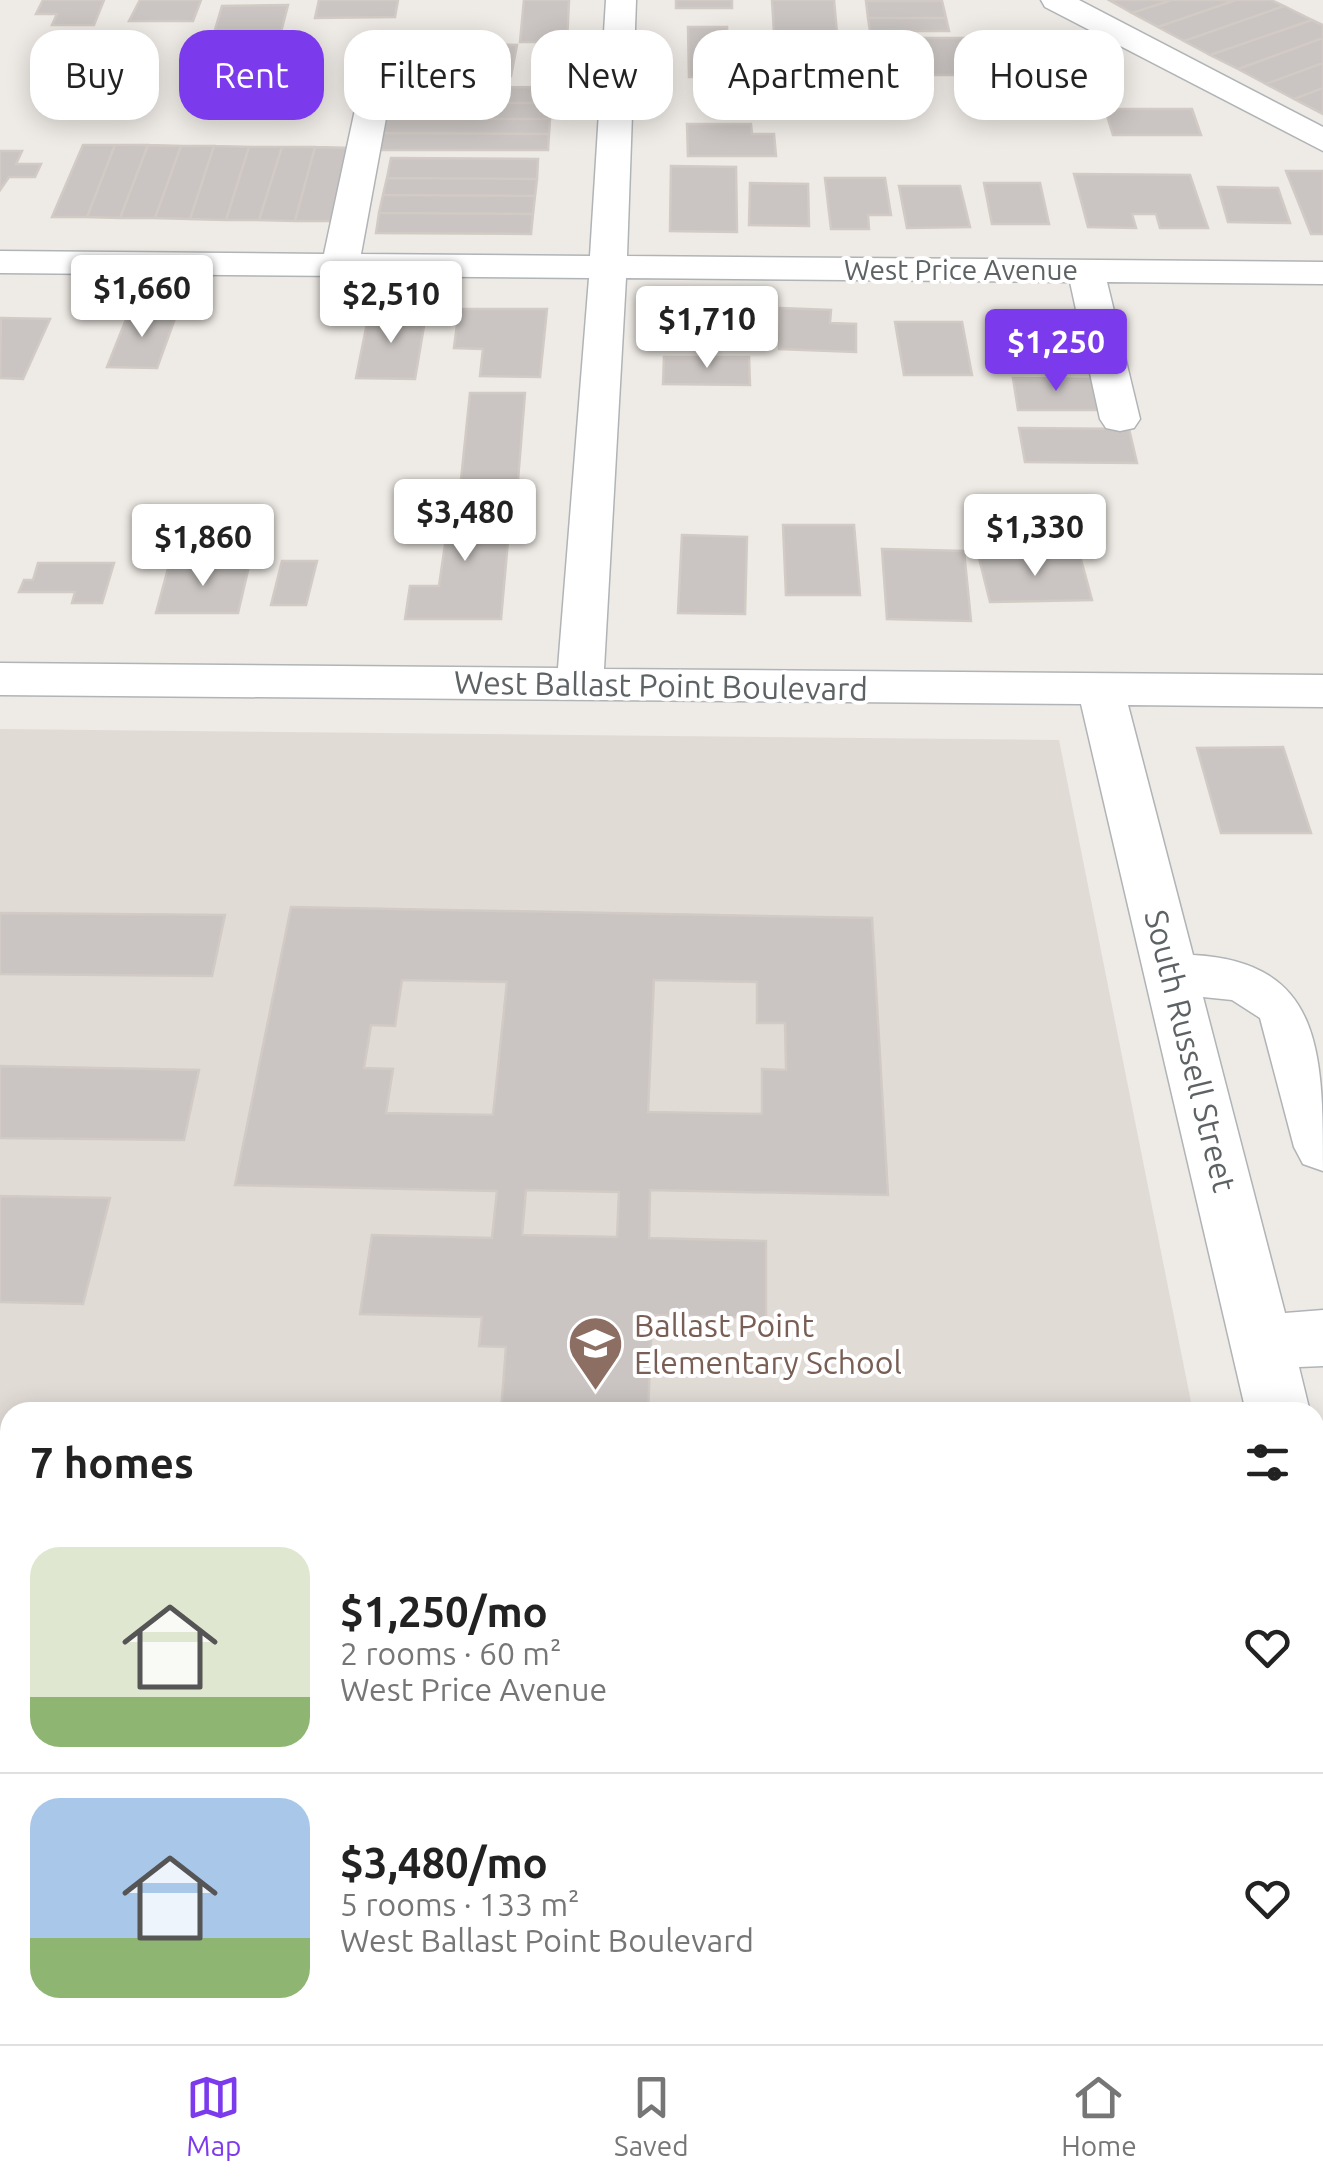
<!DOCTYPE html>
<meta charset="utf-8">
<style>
:root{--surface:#fff;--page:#f6f6f6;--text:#222;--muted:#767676;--line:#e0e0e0;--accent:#7c3aed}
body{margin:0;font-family:Ubuntu,sans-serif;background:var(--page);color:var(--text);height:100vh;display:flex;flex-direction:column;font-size:38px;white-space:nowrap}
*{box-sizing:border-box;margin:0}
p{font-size:32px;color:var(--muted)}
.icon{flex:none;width:55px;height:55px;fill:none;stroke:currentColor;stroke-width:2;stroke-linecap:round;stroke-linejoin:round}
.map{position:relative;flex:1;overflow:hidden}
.panel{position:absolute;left:0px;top:1402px;width:1325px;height:642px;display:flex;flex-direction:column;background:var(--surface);border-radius:30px 30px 0 0;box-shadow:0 5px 25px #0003}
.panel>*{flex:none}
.banner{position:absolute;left:30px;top:30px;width:1265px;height:90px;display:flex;gap:20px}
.price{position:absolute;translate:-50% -85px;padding:0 22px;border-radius:10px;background:#fff;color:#222;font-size:32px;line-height:65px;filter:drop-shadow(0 2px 5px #0008)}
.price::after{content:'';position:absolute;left:50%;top:60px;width:30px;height:22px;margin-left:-15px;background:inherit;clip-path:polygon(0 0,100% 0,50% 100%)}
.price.current{background:var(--accent);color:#fff}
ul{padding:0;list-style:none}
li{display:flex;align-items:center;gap:30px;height:250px;padding:0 30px}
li+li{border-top:2px solid var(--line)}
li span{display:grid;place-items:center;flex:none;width:280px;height:200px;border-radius:30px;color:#555}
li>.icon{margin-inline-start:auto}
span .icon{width:120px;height:120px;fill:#fffc;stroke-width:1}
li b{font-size:42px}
h2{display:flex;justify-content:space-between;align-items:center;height:120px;padding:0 30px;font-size:42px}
.tag{padding:0 35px;border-radius:30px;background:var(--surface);box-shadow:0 5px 25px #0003;font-size:35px;line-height:90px}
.tag.current{background:var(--accent);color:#fff}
.tabs{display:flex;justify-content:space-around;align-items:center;height:140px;border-top:2px solid var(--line);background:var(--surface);font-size:28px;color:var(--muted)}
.tabs a{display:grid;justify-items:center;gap:5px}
.tabs .current{color:var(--accent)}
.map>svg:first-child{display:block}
</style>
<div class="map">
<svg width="1323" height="2044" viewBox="0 0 1323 2044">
<rect width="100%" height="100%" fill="#eeeae5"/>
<!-- education -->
<path fill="#e1dbd6" d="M0,729L1059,740L1193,1412H10V2035H1315V2019L1320,2044H0Z"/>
<!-- building -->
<path fill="#cac5c2" stroke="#d2cac4" stroke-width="2.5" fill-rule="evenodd" d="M43,0H104L94,25H52L57,14H36Z
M140,0H201L193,21H129Z
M319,0H398L395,17L315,18Z
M524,0H569L567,42H520Z
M676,0H732V8H676Z
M772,0H834L837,33H774Z
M1109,0H1172L1132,13Z
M1172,0H1236L1158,27L1132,13Z
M1236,0H1271L1284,6L1184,41L1158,27Z
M866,1H942L946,18H868Z
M288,5L279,40H212L222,6Z
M1284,6L1312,20L1210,55L1184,41Z
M868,18H946L949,31H870Z
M1312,20L1323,25V38L1238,69L1210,55Z
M688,27H727L730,77H689Z
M906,38H963L972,75H912Z
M963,38H1002L1009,75H972Z
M1002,38H1041L1049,75H1009Z
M1041,38L1081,39L1092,75H1049Z
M1323,38V63L1266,84L1238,69Z
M468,44L517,45L511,76L436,75L438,64L463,65Z
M1323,63V88L1294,99L1266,84Z
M552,87L551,103H389L392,88Z
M1323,88V114L1294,99Z
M1050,90H1080L1085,107L1055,108Z
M389,103H551L550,119H386Z
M1105,109H1192L1201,135H1113Z
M386,119H550L549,134L383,133Z
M687,124H751L752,134H774L776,156H688Z
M383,133L549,134L548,150H380Z
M83,145H115L87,217H52Z
M115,145H148L120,218L87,217Z
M148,145L181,146L155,218H120Z
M181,146H214L190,219L155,218Z
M214,146L249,147L226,220L190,219Z
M249,147H282L259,220H226Z
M282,147H315L295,221L259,220Z
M315,147L350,148L332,221H295Z
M0,151H22L16,164H41L35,177H9L0,190Z
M391,158L538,159L537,179L387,178Z
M671,166L736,167L737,232L670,231Z
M1286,171H1323V234H1311Z
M1074,174L1190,175L1208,228H1160L1156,214H1132L1136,228L1088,227Z
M387,178L537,179L535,196L383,195Z
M825,178H885L891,215H868L869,229H831Z
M750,183L808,184L809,226L749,225Z
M984,183H1040L1049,224H992Z
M899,186H960L970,227L907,228Z
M1218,187L1278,188L1290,223L1228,222Z
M383,195L535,196L533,214L379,213Z
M379,213L533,214L531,234L376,233Z
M780,308L831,310L830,323L856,324V352L779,349Z
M459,309H547L540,377L480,376L483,349L454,348Z
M679,309H751L753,346H678Z
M1076,311L1091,358L1013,359L999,312Z
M129,312L177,313L157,368L107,367Z
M369,313L426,314L415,379L356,378Z
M1,318L50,319L23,379L0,378Z
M895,322H962L972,375H904Z
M664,357H749L750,385L663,384Z
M1013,378L1092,379L1100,410H1018Z
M470,393H525L518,480H461Z
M1019,428L1129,429L1137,463L1025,462Z
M421,506L511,507L501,619H405L410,586H439L447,531L417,532Z
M783,525H854L860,595H786Z
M682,535L747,537L745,614L678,613Z
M882,549L964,551L971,621L887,619Z
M1080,556L1092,600L990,602L979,558Z
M282,561H317L306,605H271Z
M38,563H114L102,603H72L75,592H19L24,580H33Z
M169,565L249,566L238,613H156Z
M1283,747L1311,833H1221L1197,748Z
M291,907L872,918L888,1195L650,1190L649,1238L766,1241V1318L652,1315L648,1412H501L506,1347L479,1346L482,1317L360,1314L372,1235L492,1238L497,1191L235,1185ZM402,980L507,982L493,1115L386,1113L393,1069L364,1068L371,1025L395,1026ZM654,980L757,982V1023H785L786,1070L762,1069V1114L648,1112ZM526,1190L619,1192L617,1237L522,1235Z
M0,913L225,915L212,976L0,974Z
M0,1066L199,1070L184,1140L0,1138Z
M0,1196L110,1198L83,1304L0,1302Z"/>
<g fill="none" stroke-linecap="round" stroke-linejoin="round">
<defs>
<path id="minor" d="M606,0H636L627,256L1323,262V284L1107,282L1140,419L1134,428L1120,431L1106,428L1100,419L1070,282L626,278L604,669L1323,675V707L1128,705L1193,955C1323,962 1323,1053 1323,1171L1303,1164L1294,1147L1260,1018L1232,1000L1203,997L1285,1313L1323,1310V1366L1299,1367L1310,1412H1246L1081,704L0,695V663L558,668L589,278L0,273V251L324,254L359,91L363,84H387L391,91L361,254L590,256Z
M1041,0H1079L1323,127V151L1045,7Z
M1315,1545L1323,1548V1651L1315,1647Z"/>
</defs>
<!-- minor casing -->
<use href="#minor" stroke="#b0b4b6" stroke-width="3"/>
<!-- minor -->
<use href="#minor" fill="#fff" fill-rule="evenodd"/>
</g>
<!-- icons -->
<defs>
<symbol id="school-pin" viewBox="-11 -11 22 30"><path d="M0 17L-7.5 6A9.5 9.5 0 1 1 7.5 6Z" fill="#8d6e63" stroke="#fff"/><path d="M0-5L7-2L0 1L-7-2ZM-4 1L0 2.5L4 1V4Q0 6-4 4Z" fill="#fff"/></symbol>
</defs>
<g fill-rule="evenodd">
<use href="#school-pin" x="564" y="1312" width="63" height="86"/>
</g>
<g text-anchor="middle" stroke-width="8" stroke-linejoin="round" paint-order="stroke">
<!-- far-street labels -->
<g font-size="28" fill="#5d6264" stroke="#fff">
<text x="961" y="280">West Price Avenue</text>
</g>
<!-- street labels -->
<g font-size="32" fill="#5d6264" stroke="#fff">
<text transform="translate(661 686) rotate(1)" y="11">West Ballast Point Boulevard</text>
<text transform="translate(1190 1051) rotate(76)" y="11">South Russell Street</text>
</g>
<!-- education labels -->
<g font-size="32" fill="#785e54" stroke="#fff" text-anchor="start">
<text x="634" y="1337">Ballast Point<tspan x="634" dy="37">Elementary School</tspan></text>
</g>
</g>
</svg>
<b class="price" style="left:142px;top:340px">$1,660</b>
<b class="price" style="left:391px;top:346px">$2,510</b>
<b class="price" style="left:707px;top:371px">$1,710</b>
<b class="price current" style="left:1056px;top:394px">$1,250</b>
<b class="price" style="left:465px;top:564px">$3,480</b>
<b class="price" style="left:1035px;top:579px">$1,330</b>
<b class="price" style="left:203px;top:589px">$1,860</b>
<div class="banner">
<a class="tag">Buy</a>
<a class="tag current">Rent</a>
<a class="tag">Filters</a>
<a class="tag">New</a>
<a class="tag">Apartment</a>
<a class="tag">House</a>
</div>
<section class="panel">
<h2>7 homes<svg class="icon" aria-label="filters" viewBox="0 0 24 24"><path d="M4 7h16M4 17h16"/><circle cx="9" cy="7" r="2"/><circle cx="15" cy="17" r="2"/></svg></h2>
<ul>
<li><span style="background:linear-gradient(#dfe7d0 75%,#8fb573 0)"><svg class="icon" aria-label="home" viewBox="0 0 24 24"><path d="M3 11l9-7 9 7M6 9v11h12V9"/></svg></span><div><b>$1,250/mo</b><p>2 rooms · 60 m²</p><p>West Price Avenue</p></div><svg class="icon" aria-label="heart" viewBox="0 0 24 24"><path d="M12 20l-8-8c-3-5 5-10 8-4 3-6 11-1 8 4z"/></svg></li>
<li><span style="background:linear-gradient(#a9c7e8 70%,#8fb573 0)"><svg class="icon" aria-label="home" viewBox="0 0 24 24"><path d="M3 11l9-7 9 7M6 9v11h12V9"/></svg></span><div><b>$3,480/mo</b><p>5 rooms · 133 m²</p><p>West Ballast Point Boulevard</p></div><svg class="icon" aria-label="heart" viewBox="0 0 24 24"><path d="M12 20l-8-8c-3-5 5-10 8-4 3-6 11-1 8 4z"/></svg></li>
</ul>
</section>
</div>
<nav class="tabs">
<a class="current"><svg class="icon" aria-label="map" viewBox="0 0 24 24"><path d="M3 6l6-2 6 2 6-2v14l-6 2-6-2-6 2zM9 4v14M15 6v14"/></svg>Map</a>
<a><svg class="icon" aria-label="saved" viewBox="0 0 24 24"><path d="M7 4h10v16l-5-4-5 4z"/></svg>Saved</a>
<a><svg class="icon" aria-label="home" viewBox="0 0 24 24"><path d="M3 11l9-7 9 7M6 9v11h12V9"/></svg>Home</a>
</nav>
